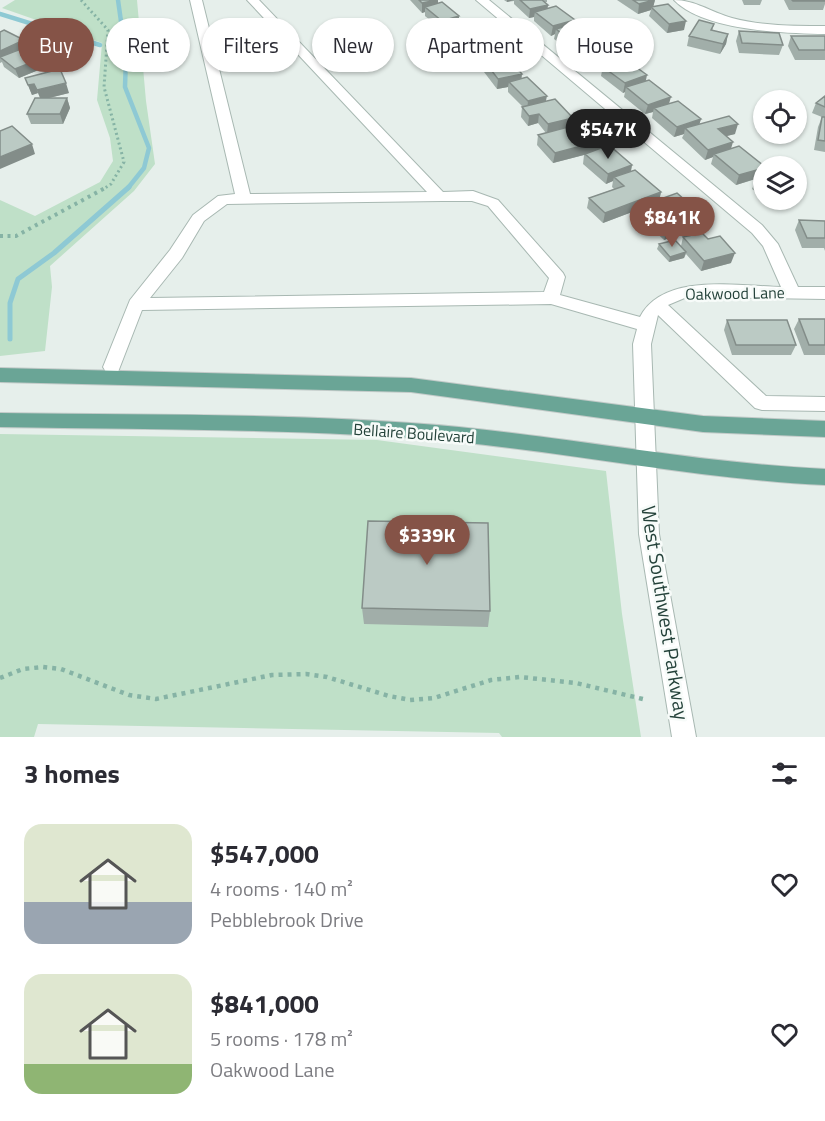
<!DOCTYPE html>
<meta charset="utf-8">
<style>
:root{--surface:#fff;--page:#f7f7f7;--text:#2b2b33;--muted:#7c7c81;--accent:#855347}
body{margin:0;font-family:"Titillium Web",sans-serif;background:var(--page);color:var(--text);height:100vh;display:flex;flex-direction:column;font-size:22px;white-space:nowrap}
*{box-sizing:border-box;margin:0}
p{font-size:20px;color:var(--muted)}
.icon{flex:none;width:33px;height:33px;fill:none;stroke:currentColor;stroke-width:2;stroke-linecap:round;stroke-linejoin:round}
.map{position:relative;height:737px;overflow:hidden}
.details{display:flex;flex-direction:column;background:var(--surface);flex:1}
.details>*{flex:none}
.top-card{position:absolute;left:18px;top:18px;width:789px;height:54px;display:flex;gap:12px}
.controls{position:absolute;left:753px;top:90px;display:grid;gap:12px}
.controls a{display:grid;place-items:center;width:54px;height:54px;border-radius:50%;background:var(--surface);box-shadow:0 2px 4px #0004;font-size:30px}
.price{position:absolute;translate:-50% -51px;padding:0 14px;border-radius:21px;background:var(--accent);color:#fff;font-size:20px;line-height:39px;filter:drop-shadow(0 2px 3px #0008)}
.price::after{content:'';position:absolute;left:50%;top:36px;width:18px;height:14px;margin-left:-9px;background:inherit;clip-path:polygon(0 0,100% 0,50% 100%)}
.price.current{background:#222;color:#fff}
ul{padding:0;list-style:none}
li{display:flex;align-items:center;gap:18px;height:150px;padding:0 24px}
li span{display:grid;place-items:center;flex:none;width:168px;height:120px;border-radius:18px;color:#555}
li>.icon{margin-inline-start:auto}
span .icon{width:72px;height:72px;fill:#fffc;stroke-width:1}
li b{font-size:26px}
h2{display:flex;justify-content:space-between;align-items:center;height:72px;padding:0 24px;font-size:26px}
.tag{padding:0 21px;border-radius:27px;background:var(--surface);box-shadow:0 2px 4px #0004;font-size:21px;line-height:54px}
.tag.current{background:var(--accent);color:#fff}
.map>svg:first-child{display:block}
</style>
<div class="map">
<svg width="825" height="737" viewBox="0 0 825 737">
<rect width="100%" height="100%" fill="#e6efeb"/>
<!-- green -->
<path fill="#bfe0c8" d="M15,0H137L146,101L155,164L134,191L50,266L52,287L45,351L0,356V200L35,216L100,182L113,161L110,138L97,100L102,43L2,8Z
M0,434L377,440L606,471L622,614L641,737H502L499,733L38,724L34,737H0Z"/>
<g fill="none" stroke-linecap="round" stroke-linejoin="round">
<!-- stream-far1 -->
<path stroke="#8ec9d4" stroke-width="4.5" d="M118,0L126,57L125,87L149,148L144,168L128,188
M0,14L100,45
M113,49L125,52"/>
<!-- stream -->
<path stroke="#8ec9d4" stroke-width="5" d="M10,339V303L18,279L54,253L129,187"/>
<defs>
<path id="minor" d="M190,0H202L250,194L427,192L247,0H259L443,192L473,191L498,200L563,273L565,277L560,295L640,317C663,272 738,286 781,287L763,246L752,233L476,0H489L762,225L778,244L798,287H825V299L687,297L668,305L766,396L825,397V411L762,410L755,408L658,315L651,344L659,534L696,737H672L639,534L633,344L637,329L551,304L142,310L118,372L112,374L106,372L103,367L130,300L170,250L193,215L218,196L235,194ZM442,201H472L488,206L549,278L544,292L150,298L182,258L204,221L227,204Z
M674,0C695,0 711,12 732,18C762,26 794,26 825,26V34C784,33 704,31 674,0Z"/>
<path id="major" d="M0,368L411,378L703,416L825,421V437L703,432L411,392L0,382Z
M0,413C153,415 307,413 459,427C581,439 702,463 825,469V485C701,479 580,454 457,442C305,428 152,430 0,427Z"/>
</defs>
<!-- minor casing -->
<use href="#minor" stroke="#a8b8b2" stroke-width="2"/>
<!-- major casing -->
<use href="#major" stroke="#c2cac8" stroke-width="2"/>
<!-- path-far2 -->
<path stroke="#86b3a5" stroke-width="3" stroke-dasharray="2 3" stroke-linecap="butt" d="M81,0L108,30L104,87L124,162L111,184L105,188"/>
<!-- path-far1 -->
<path stroke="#86b3a5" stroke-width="4" stroke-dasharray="3 4.5" stroke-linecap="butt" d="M0,236H16L107,187"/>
<!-- path -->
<path stroke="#86b3a5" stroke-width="4.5" stroke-dasharray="4 5" stroke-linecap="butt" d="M0,678L23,669L43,667L61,669L129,695L156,699L272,675L306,674L327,677L389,696L410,700L434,698L491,680L520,677L576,683L647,700"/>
<!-- minor -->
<use href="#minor" fill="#fff" fill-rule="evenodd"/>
<!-- major -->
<use href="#major" fill="#6aa596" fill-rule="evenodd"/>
</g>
<!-- wall -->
<path fill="#a1aea9" d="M410,0H438V3L476,36L475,41L499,54L498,60L521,79L571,126L599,149L632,165L631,171L661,192L659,199L687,202L684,212L693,220L690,230L664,240L639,216L640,209L603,223L587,208L589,198L614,189L612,187L613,181L606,184L583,164L584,155L553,163L537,145L538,135L546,133L538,123L528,126L521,117L522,107H523L508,92V87L497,89L484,72V67L472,70L457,55V48L446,32V29L442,30L425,16V12L422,13Z
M504,0H547V2H545L548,5L547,8L575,20L574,24L597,37L596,42L623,60L669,104L701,119L699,124L735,134L726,136L731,148L764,166V170L762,176L764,175V197L752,189L756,179L736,185L711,164L713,157L705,160L682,138L684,134L674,137L652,118L653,112L645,114L624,97L625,92L623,93L601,76L602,71L599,72L579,57L580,52L574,54L554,39L555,34L551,36L534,21V17L529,18L514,4V1L507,2Z
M617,0H655L653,6L684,30L667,33L649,16L651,10L638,14Z
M742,0H762L760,5H744Z
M784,0H825V4L823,10H789Z
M714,24L712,31L728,34L726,44L720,54L687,46L689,36Z
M739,31L783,45L779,55L739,53L736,41Z
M0,32L24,40L26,47L53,64L19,78L4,67L2,62L0,63Z
M791,36H825V60H795L788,46Z
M25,78L69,93L49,98H67L70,108L63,124H31L27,114L40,98L38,93L32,95Z
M825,96V152L814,150L818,127L822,117L812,113L816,103Z
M799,220L825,221V251L824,248H802L795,230Z
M683,237L731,263L701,271L686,254L684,258L669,262L657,249L659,244L681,246Z
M799,319H825V355H804L794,329Z
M727,320L796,345L791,355H732L724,330Z
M362,608L490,611L488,627L364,624Z"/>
<!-- shaded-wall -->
<path fill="#838d89" d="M438,0V9L425,7V12L422,13V3Z
M507,0H514L507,2Z
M655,0L653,8L651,7V10L638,14L639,4Z
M548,5L547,14L535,12L534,17L529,18L530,9Z
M459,16V25L446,23V29L442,30V21Z
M575,20L573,29H556L555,34L551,36L553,26Z
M686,21L684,30L667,33L669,24Z
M728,34L726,44L720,54L723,44Z
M476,36L475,45H457V39Z
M597,37L595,47H580V52L574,54L575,44Z
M24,40L27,50L0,57V51Z
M499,54L498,63L485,62L484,67L472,70V61Z
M50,55L53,64L19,78L15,69Z
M624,55L622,65L603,67L602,71L599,72L601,62Z
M522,74L521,84L509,82L508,87L497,89L498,79Z
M647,75L645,85L626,87L625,92L623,93L625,83Z
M66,83L69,93L41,100L37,90Z
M34,84L38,93L32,95L28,85Z
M547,96L545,105L527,111L528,101Z
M671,97L668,107L654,108L653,112L645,114L648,105Z
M67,98L70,108L63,124L60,114Z
M539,114L538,123L528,126L529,116Z
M573,118L571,128L547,134L548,124Z
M701,119L698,129L685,128L684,134L674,137L677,127Z
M738,124L735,134L715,139L718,129Z
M600,141L599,151L553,163L555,153Z
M733,142L730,152L714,154L713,157L705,160L708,150Z
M32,144L35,154L0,169V157Z
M632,165L630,175L614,177L613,181L606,184L608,174Z
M764,168L761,177L736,185L739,175Z
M661,192L659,202L641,206L640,209L603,223L605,213Z
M687,202L684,212L674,216L677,206Z
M693,220L690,230L664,240L667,230Z
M686,252L684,258L669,262L670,257Z
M735,253L731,263L701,271L704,261Z"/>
<!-- building -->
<path fill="#bbcac4" stroke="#838d89" stroke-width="1.5" d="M419,0H437L422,3Z
M520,0H542L548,5L530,9Z
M633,0H654L639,4Z
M792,0H825V1H793Z
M442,2L459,16L442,21L425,7Z
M668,4L686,21L669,24L651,7Z
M556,6L575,20L553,26L535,12Z
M464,20L476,36L457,39L446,23Z
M699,20L714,24L711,30L728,34L723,44L689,36Z
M577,23L597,37L575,44L556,29Z
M4,30L24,40L0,51V32Z
M739,31L779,33L783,45L742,43Z
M791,36H825V50H799Z
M483,39L499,54L472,61L457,45Z
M603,40L624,55L601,62L580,47Z
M34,44L50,55L15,69L0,57Z
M508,58L522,74L498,79L485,62Z
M625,59L647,75L625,83L603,67Z
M60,69L66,83L37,90L34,84L28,85L25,78Z
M527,77L547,96L528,101L509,82Z
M649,80L671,97L648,105L626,87Z
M825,96V107L816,103Z
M35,98H67L60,114H27Z
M555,99L573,118L548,124L539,114L529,116L522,107Z
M678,101L701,119L677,127L654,108Z
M729,116L738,124L718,129L733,142L708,150L685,128Z
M822,117H825V141L818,140Z
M583,123L600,141L555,153L538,135Z
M12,126L32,144L0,157V131Z
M609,145L632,165L608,174L585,154Z
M739,146L764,166V168L739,175L714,154Z
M635,170L661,192L605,213L589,198L624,186L614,177Z
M764,175V184L756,179Z
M677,193L687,202L677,206L693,220L667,230L641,206Z
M799,220L825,221V238H807Z
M702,233L708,239L720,236L735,253L704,261L683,237Z
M675,240L686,252L670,257L659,244Z
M799,319H825V345H809Z
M727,320H787L796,345H736Z
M368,521L488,523L490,611L362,608Z"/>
<g text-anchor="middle" stroke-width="5" stroke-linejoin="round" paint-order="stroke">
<!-- street labels -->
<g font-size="16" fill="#24423a" stroke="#f7fbf9">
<text transform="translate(735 293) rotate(-1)" y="6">Oakwood Lane</text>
<text transform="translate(414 433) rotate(4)" y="6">Bellaire Boulevard</text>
</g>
<!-- near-street labels -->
<g font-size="20" fill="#24423a" stroke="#f7fbf9">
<text transform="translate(665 613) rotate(81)" y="7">West Southwest Parkway</text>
</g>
</g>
</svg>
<div class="controls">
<a><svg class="icon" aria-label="locate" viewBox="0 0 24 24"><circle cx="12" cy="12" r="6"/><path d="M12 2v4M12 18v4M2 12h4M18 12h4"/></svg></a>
<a><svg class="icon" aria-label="layers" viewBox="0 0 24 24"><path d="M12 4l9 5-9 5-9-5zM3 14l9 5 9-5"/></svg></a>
</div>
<b class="price current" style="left:608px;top:160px">$547K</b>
<b class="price" style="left:672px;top:248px">$841K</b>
<b class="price" style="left:427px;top:566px">$339K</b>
<div class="top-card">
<a class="tag current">Buy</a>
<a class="tag">Rent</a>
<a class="tag">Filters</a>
<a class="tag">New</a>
<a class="tag">Apartment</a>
<a class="tag">House</a>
</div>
</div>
<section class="details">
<h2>3 homes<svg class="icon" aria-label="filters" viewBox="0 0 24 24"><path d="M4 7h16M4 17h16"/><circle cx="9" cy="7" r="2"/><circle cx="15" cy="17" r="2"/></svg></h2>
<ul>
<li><span style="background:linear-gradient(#dfe7d0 65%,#9aa5b1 0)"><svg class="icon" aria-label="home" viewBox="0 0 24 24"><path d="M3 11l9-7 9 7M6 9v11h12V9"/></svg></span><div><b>$547,000</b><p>4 rooms · 140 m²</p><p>Pebblebrook Drive</p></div><svg class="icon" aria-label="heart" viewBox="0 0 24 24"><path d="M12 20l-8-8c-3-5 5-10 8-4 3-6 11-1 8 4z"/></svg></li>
<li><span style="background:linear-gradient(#dfe7d0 75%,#8fb573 0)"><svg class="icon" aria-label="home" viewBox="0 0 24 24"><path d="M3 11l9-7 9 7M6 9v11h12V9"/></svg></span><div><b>$841,000</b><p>5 rooms · 178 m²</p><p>Oakwood Lane</p></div><svg class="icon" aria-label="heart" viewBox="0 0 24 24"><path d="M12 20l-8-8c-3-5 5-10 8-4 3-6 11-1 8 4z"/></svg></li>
</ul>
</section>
